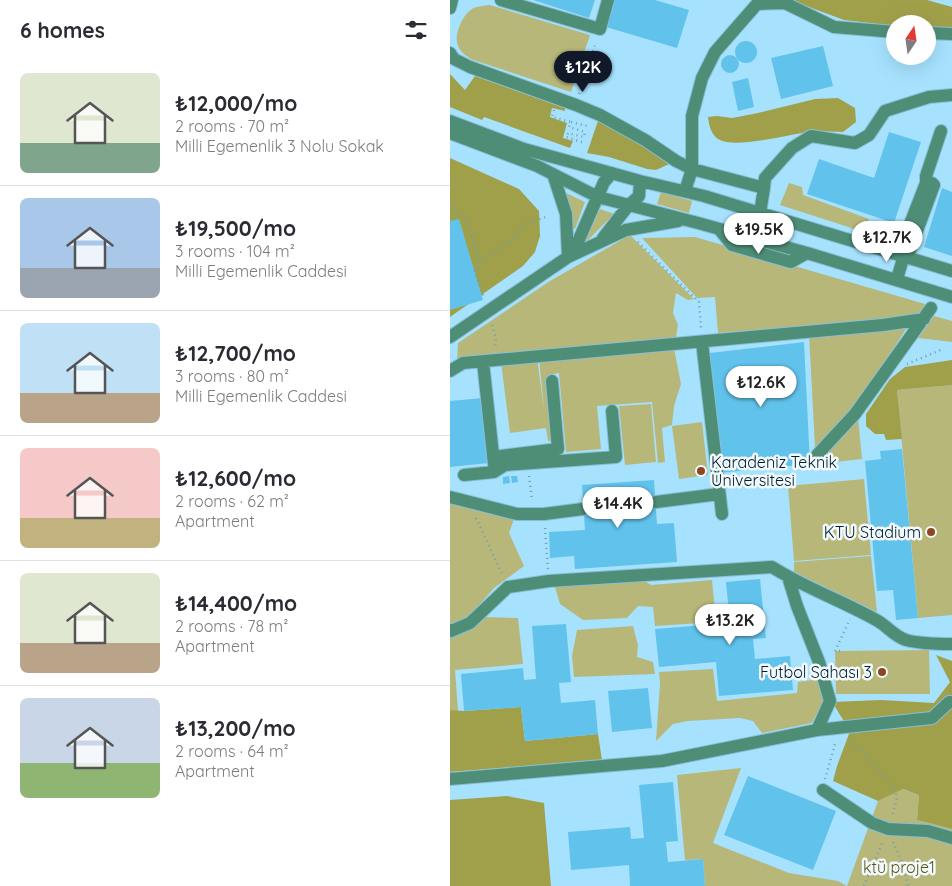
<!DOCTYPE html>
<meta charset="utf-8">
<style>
:root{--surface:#fff;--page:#f2f2f3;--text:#2b2b33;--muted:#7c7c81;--line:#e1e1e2;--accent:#111827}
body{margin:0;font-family:Quicksand,sans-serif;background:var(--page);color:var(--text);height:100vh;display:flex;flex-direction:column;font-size:19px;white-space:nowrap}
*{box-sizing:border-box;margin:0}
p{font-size:16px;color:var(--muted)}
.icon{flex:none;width:28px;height:28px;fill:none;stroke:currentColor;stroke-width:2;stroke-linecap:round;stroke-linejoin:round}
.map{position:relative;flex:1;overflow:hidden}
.details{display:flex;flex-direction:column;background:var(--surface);width:450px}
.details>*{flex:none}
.needle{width:32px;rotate:13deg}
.tools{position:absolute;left:436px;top:15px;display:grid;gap:10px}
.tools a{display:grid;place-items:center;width:50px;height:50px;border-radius:50%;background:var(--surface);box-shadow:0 5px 20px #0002;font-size:25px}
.price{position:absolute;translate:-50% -42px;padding:0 11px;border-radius:18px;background:#fff;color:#222;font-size:16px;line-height:32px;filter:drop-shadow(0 1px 2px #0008)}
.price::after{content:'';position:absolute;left:50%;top:30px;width:15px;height:11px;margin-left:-8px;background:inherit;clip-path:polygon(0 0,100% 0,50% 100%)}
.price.current{background:var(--accent);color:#fff}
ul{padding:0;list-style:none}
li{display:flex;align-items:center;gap:15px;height:125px;padding:0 20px}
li+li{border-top:1px solid var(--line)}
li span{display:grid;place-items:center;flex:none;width:140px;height:100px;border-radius:8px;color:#555}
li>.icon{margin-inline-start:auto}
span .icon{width:60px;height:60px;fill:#fffc;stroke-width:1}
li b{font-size:21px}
h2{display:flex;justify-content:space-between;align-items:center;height:60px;padding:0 20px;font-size:21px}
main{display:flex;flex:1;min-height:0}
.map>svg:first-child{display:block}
</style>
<main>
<section class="details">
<h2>6 homes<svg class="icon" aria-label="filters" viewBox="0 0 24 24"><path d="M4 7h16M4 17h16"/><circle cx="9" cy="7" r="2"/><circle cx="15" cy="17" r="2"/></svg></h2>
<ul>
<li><span style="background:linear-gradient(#dfe7d0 70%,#7fa58c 0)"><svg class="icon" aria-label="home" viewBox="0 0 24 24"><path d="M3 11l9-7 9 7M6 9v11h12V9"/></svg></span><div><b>₺12,000/mo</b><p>2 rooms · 70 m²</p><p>Milli Egemenlik 3 Nolu Sokak</p></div></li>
<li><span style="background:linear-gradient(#a9c7e8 70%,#9aa5b1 0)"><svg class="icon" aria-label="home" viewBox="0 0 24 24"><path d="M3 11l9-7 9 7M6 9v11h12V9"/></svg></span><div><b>₺19,500/mo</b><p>3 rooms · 104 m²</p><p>Milli Egemenlik Caddesi</p></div></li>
<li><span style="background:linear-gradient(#bfe0f5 70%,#b9a48a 0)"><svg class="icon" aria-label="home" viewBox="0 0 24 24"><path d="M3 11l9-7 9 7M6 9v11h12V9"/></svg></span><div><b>₺12,700/mo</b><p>3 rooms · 80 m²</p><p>Milli Egemenlik Caddesi</p></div></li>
<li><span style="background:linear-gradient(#f6c9c9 70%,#c2b280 0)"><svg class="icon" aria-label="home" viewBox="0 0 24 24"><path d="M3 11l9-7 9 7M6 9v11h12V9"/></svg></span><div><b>₺12,600/mo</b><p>2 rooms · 62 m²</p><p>Apartment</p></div></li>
<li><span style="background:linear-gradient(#dfe7d0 70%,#b9a48a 0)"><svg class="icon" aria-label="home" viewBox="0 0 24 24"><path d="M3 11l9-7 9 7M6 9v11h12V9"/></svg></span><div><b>₺14,400/mo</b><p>2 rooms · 78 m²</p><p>Apartment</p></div></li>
<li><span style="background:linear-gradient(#c9d6e8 65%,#8fb573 0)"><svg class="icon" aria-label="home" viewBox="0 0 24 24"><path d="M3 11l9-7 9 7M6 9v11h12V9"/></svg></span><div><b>₺13,200/mo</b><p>2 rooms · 64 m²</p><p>Apartment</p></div></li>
</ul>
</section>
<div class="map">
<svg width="502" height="886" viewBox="0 0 502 886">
<rect width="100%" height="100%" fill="#a6e2fe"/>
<!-- green -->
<path fill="#b7b779" d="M40,5L140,35L121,92L23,60C16,56 8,51 7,42C5,32 14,12 24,8C28,6 35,6 40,5Z
M339,183L352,187L353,195L419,219L414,232L330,205Z
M211,192L242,201L239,213L207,204Z
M116,193L135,202L125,229L122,228V215Z
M150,209L164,214L134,244Z
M180,235L244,299L238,300L226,293L223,313L228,325L225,343L7,362L8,343L100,281Z
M245,237L475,304L471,317L268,333L265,297L247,298L192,238Z
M484,316L502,321V342L468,338Z
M458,326L407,405L365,448L359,334Z
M224,348L231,384L224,406L222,425L212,428L215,462L208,463L202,402L147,406L151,449L116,452L109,373L98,375L104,440L98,441L96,428L60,433L51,362L87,358L94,410L89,358Z
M502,385V615L468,618L447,390Z
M201,404L206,462L175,465L169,406Z
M408,417L412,459L367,464Z
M252,422L258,475L229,479L222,426Z
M414,479L421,555L344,561L338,486Z
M0,501L64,519L59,533L74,566L44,588L30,604L33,617L68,618L73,664L5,670L8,711L0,710Z
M421,556L427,612L344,572V562Z
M193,580L201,585L262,580L266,622L205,626L203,607L188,606L177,618L133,620L110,604L105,587Z
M183,626L188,645L187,657L203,662L205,674L124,677L122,656L127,630Z
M479,650L480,694H386L385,651Z
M263,669L267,701L347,693L348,682L369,679L375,698L362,723L312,733L303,721L290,718L238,721L223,724L206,741L210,684L209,672Z
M291,768L263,843L339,873L388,881L397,886L428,801L452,789L469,795L467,820L502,829V886H255L253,859L235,860L227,775Z"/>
<!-- forest -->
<path fill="#a1a04a" d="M340,0H477L502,7V29L478,28V24H445V26L394,20Z
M0,74L15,90L25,76L115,108V111L102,108L100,117L117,123L113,138L123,141L120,148L34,117L32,120L0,107Z
M388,98L405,108L406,122L393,132C384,132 375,131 366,131C344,133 287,149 270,140C261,136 259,125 258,117L267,116L282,118L308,113L365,99Z
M150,115L226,161L206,170L197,169L159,157L137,153Z
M0,158L69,189L89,211L90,236L85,252L73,266L0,317Z
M502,360V385L447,390L452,439L436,440L434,434H425L416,426V414L440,379L455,367Z
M486,655L502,661V829L467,820L469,795L453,789L428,801L383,781L387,766L400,731L382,702L431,700L484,703L500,682Z
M71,707L75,741L148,734L152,760L0,772V710L14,711Z
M57,796L94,803L101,886H0V800Z"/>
<!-- building -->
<path fill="#61c3ec" d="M83,0H145L139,18Z
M164,0H205L239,10L227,48L156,27Z
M285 52a11 11 0 1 1 22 0a11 11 0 1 1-22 0Z
M373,46L383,86L331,99L321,58Z
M271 64a9 9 0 1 1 18 0a9 9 0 1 1-18 0Z
M298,78L304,107L288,111L282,82Z
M439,132L471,142L444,223L357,194L369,159L424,178Z
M492,188L502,192V256L474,247Z
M9,219L33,300L0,310V221Z
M354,342L360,464L269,473L260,353Z
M33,398L39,463L0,467V401Z
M452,449L468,618L446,620L443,590L427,591L415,461L431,459L430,451Z
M59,476L60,483L53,484V477Z
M61,476H67L68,482L62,483Z
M204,480L207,524L224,523L227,562L125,569L124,556L100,558L99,532L135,530L132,485Z
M310,579L316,638L303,639L305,659L340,656L343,690L269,696L266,662L209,667L205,629L267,624L268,636L281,634L276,582Z
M116,624L121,682L109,683L111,703L145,700L148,734L75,741L71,707L14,711L11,674L73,668L74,680L86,679L82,626Z
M198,688L202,728L162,732L158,691Z
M298,776L386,811L363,870L274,835Z
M223,782L228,841L216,842L218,862L253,859L255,886H180L179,865L121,870L118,832L180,827L181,839L194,838L189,785Z"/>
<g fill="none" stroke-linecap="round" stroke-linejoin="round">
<!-- minor-tunnel -->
<path stroke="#85bbd4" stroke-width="12" stroke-dasharray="12 6" stroke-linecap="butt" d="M133,509L206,502"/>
<defs>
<path id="minor" d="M51,0L150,29L158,0
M0,8L2,0
M478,33L502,34
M0,53L4,59L20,67L126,105L150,115L195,140L226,161L242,169L314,188L310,213
M0,121L74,149L190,181L254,196L502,271
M0,133L87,166L148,197L248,223L357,253L502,297
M103,174L116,214L118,257
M314,188L315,178L342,148L361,136L405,143L419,135L435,111L479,97L502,95
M235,191L242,169V116L252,78L265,52L307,4L335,3L384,27L445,32
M269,229L282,245L341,262L357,253
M153,238L178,206L189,196L190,181
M119,255L127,244L154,182L162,173
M454,255L451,247L476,183V176L491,131
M447,279L454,255L460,250L484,185L482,183
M0,337L118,257L176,230L228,221
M252,342L272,514
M33,362L44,464
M0,371L13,363L433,325L474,319
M367,455L405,414L481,308
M43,457L108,449L102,381
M14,475L44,472L55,465L166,457L162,411
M0,497L67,514H94L133,509
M206,502L269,494
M0,630L1,631L20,623L58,587L99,581L322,567C355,588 393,601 428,621C438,627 444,636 456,640C471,644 487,644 502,644
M367,730L482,718L499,702H502
M0,779L212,761L367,730L380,701L369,662L347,606L338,577
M373,790L422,823L438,829L478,831L502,838"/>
</defs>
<!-- minor casing -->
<use href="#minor" stroke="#88bfd8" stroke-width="14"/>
<!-- path -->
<path stroke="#6c9eb5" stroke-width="2.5" stroke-dasharray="1 4" stroke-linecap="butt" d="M129,94L146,42
M104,110L102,117L121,122
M132,142L116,137L118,133L134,137L135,132L119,127L121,122L137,126V124
M0,200L6,215L16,217L31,266L25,271L34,298
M188,242L249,302L251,328
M30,261L66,237L71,226L98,216
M42,325L46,338L45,348
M457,364L493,349
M79,476L82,500
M26,518L53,576
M95,528L98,570
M390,651H385L400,619
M402,740L444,787L447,798L442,817
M375,779L386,741
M443,842L452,862L458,886
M414,886L433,841"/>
<!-- minor -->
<use href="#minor" stroke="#4e8e77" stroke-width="12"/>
</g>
<!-- markers -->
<g fill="#8d471f" stroke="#f3fafe" stroke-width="2">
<circle cx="251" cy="471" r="5"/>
<circle cx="481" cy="532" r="5"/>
<circle cx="432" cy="672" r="5"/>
</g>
<g text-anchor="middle" stroke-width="5" stroke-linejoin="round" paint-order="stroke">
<!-- poi labels -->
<g font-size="16" fill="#001e2b" stroke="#f3fafe" text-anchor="end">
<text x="261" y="468" text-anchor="start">Karadeniz Teknik<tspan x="261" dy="18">Üniversitesi</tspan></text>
<text x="471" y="538">KTU Stadium</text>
<text x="422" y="678">Futbol Sahası 3</text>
</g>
<!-- park labels -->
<g font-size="16" fill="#5a591a" stroke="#f3fafe">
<text x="449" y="873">ktü proje1</text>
</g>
</g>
</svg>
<div class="tools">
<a><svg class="needle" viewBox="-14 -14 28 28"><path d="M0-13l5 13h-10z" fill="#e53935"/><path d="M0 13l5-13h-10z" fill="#7c7c81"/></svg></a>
</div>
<b class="price current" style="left:133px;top:93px">₺12K</b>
<b class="price" style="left:309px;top:255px">₺19.5K</b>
<b class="price" style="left:437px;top:263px">₺12.7K</b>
<b class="price" style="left:311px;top:408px">₺12.6K</b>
<b class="price" style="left:168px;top:529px">₺14.4K</b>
<b class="price" style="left:280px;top:646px">₺13.2K</b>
</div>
</main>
